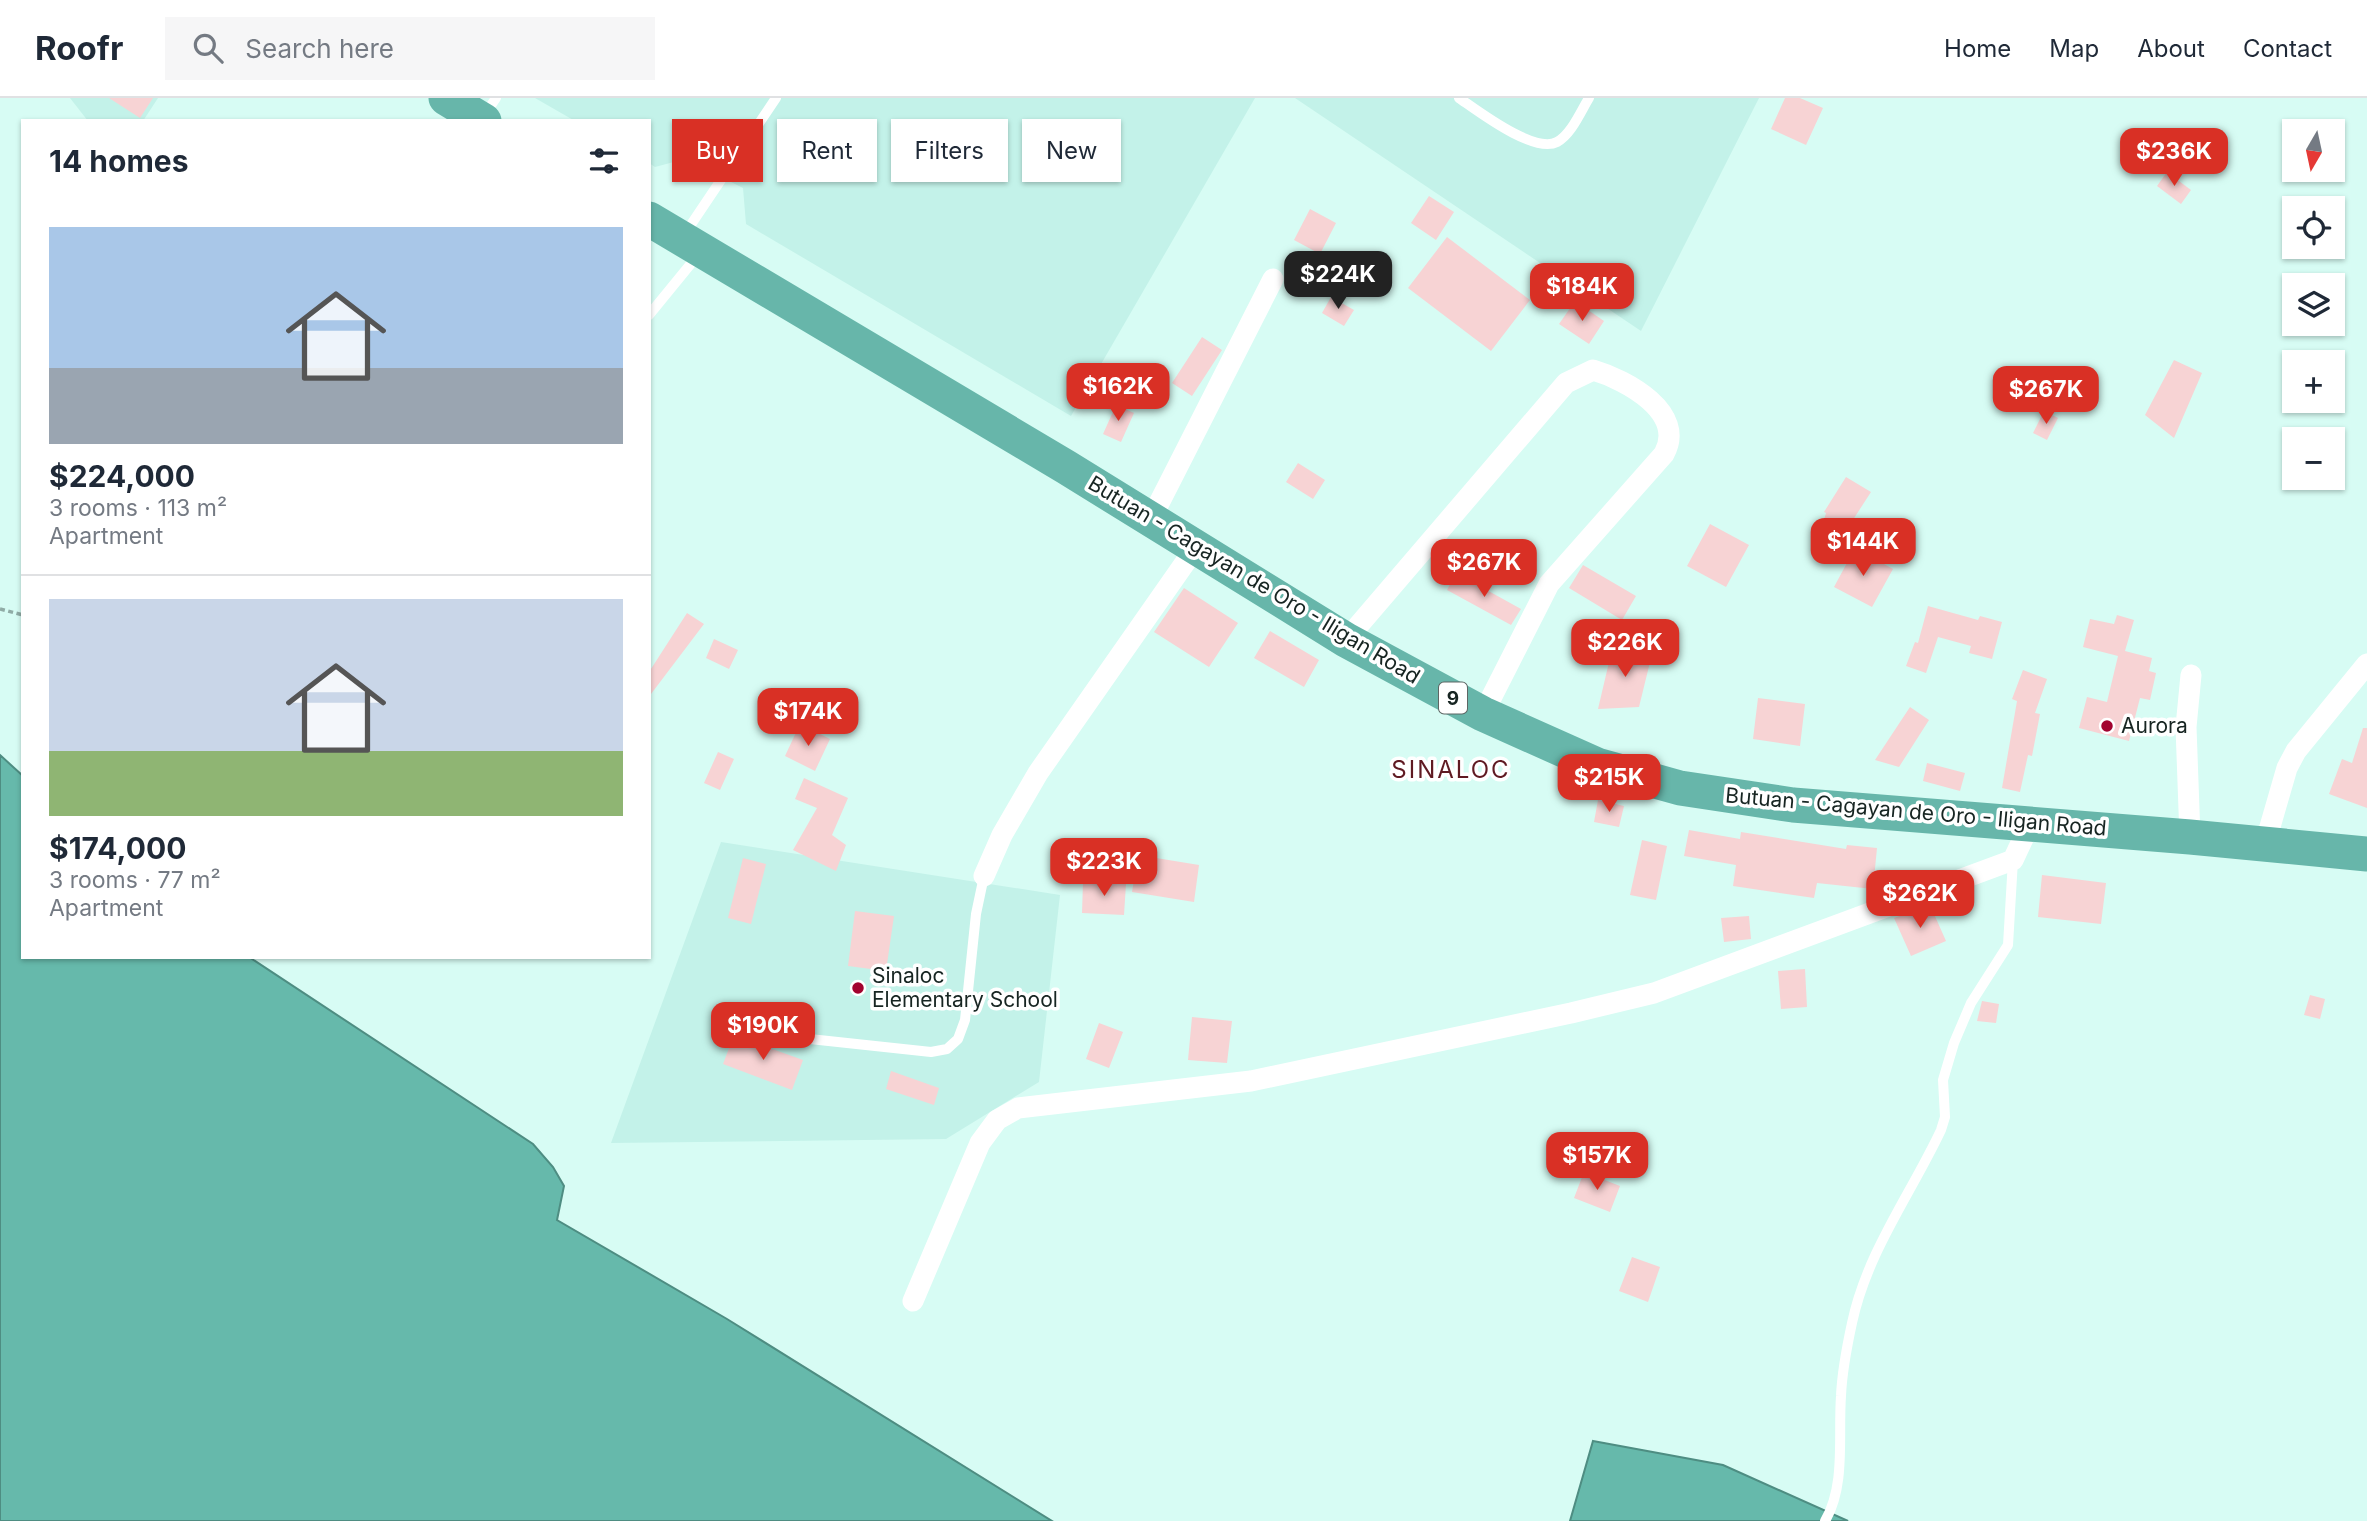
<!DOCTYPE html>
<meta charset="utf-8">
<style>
:root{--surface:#fff;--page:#f6f6f7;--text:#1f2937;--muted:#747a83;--line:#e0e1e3;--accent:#d93025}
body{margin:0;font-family:Inter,sans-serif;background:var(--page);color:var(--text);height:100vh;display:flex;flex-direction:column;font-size:26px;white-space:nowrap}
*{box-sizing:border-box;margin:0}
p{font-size:23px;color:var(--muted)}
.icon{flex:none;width:38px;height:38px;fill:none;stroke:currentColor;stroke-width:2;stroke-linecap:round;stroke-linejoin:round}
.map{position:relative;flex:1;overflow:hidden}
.sheet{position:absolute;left:21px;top:21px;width:630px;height:840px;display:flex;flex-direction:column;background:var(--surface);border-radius:0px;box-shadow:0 2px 5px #0004}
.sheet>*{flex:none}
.top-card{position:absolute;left:672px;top:21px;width:665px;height:63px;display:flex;gap:14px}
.needle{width:46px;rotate:189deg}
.fabs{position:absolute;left:2282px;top:21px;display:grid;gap:14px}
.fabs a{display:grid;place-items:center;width:63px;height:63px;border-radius:0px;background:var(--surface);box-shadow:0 2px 5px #0004;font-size:35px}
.price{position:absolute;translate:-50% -60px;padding:0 16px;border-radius:14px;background:var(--accent);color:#fff;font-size:23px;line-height:46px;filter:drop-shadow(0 2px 4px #0008)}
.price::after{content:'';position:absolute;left:50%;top:42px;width:21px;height:16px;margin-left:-10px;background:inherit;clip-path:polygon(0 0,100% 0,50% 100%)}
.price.current{background:#222;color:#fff}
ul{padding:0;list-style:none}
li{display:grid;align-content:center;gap:14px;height:371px;padding:0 28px}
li+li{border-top:2px solid var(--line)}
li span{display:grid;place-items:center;height:217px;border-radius:0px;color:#555}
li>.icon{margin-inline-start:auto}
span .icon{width:126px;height:126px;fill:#fffc;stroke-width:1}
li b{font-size:30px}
h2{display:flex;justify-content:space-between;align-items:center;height:84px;padding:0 28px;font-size:30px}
.chip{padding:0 24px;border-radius:0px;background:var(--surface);box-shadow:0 2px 5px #0004;font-size:24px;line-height:63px}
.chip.current{background:var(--accent);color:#fff}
header{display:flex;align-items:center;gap:42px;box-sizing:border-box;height:98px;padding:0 35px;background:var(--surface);border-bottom:2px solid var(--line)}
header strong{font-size:33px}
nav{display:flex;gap:38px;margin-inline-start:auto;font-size:24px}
.search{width:490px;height:63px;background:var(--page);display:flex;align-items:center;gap:18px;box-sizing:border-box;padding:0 24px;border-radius:0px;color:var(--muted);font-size:26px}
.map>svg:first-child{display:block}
</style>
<header>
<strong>Roofr</strong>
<div class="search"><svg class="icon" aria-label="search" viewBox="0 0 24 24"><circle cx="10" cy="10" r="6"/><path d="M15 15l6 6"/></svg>Search here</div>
<nav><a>Home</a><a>Map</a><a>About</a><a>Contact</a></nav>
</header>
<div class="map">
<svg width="2367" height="1423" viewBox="0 0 2367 1423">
<rect width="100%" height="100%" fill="#d7fcf4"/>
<!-- built -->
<path fill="#c3f2e9" d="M70,0H158L143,23H88Z
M535,0H1255L1071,318L746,126L743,90L685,61L655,69L649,65V23H575Z
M1295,0H1759L1641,233Z
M721,744L1060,797L1039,984L946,1041L611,1045Z"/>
<!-- water -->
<path fill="#66b9ab" stroke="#4e8d82" stroke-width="2" d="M0,657L23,678V859H249L533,1046L553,1069L564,1088L557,1122L727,1221L1052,1423H0Z
M1593,1343L1723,1367L1848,1423H1570Z"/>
<!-- building -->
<path fill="#f7d3d4" d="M109,0H153L140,20Z
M1785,0H1800L1823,10L1806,47L1771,31Z
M2167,74L2191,92L2181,106L2157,88Z
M1429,98L1454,114L1436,142L1411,125Z
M1310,111L1336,125L1320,156L1294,142Z
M1447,139L1530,202L1491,253L1408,190Z
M1542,171L1568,191L1555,207L1530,187Z
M1331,199L1354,212L1344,228L1322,215Z
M1575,203L1604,223L1589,246L1559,226Z
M1202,239L1222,252L1192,298L1172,285Z
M2174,262L2202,275L2174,340L2145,317Z
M1116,307L1134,315L1121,344L1103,336Z
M2044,313L2058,320L2047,342L2033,335Z
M1298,365L1325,382L1313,401L1286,384Z
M1846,379L1871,394L1836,448L1818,443L1826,415L1824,414Z
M1710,426L1749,447L1726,489L1687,468Z
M1855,450L1893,471L1872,509L1834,489Z
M1583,467L1636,498L1622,522L1569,490Z
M1456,475L1521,511L1511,527L1447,492Z
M1184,490L1238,525L1209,569L1154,534Z
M1928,508L1978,522L1980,518L2002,524L1992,561L1969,555L1971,548L1938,539L1926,575L1906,568L1915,544L1918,545Z
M687,515L704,526L651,596L649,574Z
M2117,517L2134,522L2125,553L2152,560L2149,573L2156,575L2150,602L2140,600L2129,643L2079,630L2087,599L2107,604L2118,558L2083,549L2090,521L2114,526Z
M1270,533L1319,562L1304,589L1254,560Z
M714,541L738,552L729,571L706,560Z
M1613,547L1652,556L1639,609L1598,611Z
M2023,572L2047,581L2035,615L2040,616L2032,658L2028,657L2020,694L2002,690L2017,603L2012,601Z
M1758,600L1805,606L1800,648L1753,641Z
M1910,609L1929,622L1899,669L1875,662Z
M800,626L830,641L815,673L785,658Z
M2363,630H2367V710L2329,696L2342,661L2352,665Z
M718,654L734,661L720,692L704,685Z
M1927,665L1965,675L1960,693L1923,683Z
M804,680L848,700L832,737L846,747L836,773L793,752L817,710L795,701Z
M1598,702L1624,708L1619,729L1594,724Z
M1689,732L1740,741L1741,734L1846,751L1847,747L1877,750L1873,791L1817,785L1814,800L1733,788L1736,767L1684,758Z
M1642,742L1667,748L1656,802L1630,797Z
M1138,757L1199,767L1194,804L1132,794Z
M743,760L766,766L751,826L728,820Z
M2042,777L2106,785L2101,826L2038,819Z
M1083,784L1126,786L1124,817L1082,815Z
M1930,807L1946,843L1911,858L1894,820Z
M855,813L894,818L886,873L848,868Z
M1749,818L1751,841L1724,844L1721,820Z
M1805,871L1807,909L1781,911L1778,873Z
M2310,897L2325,901L2320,921L2304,917Z
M1982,903L1999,906L1996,925L1977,923Z
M1192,919L1232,923L1227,965L1188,962Z
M1099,925L1123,934L1109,970L1086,961Z
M734,937L803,962L792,992L723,966Z
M891,973L939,990L934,1007L886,991Z
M1584,1074L1620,1088L1610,1114L1574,1100Z
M1632,1159L1660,1169L1648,1204L1619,1193Z"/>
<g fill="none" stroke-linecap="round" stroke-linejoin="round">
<!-- path -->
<path stroke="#90aca6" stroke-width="3.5" stroke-dasharray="5 3.5" stroke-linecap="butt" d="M0,511L23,517"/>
<!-- service -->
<path stroke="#fff" stroke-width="10" d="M1459,0C1478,13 1534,56 1557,44C1571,37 1581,13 1589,0
M483,19L496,0
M684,137L776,0
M649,217L698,157
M782,938L931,954L947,951L958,941L965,922L976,816L984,778
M1825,1423C1846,1387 1838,1339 1841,1298C1842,1274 1847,1248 1852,1225C1867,1154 1911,1096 1941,1032L1945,1019L1943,982L1954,945L1971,905L2008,847L2013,762"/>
<!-- minor -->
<path stroke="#fff" stroke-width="21" d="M1151,421L1273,181
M1346,542L1566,285L1593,272C1627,282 1687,315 1664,356L1549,486L1483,616
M2190,739L2186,629L2191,577
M2265,746L2287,670L2296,653L2367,566
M984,778L1002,737L1038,675L1196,449
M913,1203L980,1045L997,1022L1018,1010L1251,983L1571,915L1654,895L2013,762L2030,726"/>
<!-- trunk -->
<path stroke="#67b6aa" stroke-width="35" d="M446,0L484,23
M649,121L1066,369L1346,542L1483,616L1597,667L1680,690L1793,707L2190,739L2367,756"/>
</g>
<!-- markers -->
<g fill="#a2032f" stroke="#fff" stroke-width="2.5">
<circle cx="2107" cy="628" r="7"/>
<circle cx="858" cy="890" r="7"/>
</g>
<g text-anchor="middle" stroke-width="7" stroke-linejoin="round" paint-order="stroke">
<!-- shield labels -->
<rect fill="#fff" stroke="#5d6664" stroke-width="2" x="1439" y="584.5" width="28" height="31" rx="5"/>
<g font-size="19" font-weight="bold" fill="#172522">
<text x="1453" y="607">9</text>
</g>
<!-- street labels -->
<g font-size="21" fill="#172522" stroke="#fff">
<text transform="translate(1254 482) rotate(31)" y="7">Butuan - Cagayan de Oro - Iligan Road</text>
<text transform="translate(1916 714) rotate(5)" y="7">Butuan - Cagayan de Oro - Iligan Road</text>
</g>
<!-- poi labels -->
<g font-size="21" fill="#172522" stroke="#fff" text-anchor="start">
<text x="2121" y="635">Aurora</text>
<text x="872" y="885">Sinaloc<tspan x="872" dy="24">Elementary School</tspan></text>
</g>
<!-- quarter labels -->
<g font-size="24" letter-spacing="2" fill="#5f1a22" stroke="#fff">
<text x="1451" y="680">SINALOC</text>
</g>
</g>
</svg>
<div class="fabs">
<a><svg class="needle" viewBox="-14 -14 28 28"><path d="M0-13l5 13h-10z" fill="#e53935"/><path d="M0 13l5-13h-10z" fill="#747a83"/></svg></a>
<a><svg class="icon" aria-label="locate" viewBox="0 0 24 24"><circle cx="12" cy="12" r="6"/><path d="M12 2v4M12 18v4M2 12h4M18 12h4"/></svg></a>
<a><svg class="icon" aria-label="layers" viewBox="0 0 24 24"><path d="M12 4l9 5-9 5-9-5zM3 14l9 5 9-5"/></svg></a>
<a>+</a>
<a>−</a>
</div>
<b class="price" style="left:2174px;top:90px">$236K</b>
<b class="price current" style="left:1338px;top:213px">$224K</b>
<b class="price" style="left:1582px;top:225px">$184K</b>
<b class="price" style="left:1118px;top:325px">$162K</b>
<b class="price" style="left:2046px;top:328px">$267K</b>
<b class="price" style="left:1863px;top:480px">$144K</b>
<b class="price" style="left:1484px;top:501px">$267K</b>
<b class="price" style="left:1625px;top:581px">$226K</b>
<b class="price" style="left:808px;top:650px">$174K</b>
<b class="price" style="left:1609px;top:716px">$215K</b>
<b class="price" style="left:1104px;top:800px">$223K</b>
<b class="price" style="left:1920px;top:832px">$262K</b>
<b class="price" style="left:763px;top:964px">$190K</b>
<b class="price" style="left:1597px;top:1094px">$157K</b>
<div class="top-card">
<a class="chip current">Buy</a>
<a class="chip">Rent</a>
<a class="chip">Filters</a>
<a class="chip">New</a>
</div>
<section class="sheet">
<h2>14 homes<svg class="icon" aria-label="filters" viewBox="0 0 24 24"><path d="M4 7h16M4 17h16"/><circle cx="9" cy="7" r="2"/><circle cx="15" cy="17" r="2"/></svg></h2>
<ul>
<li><span style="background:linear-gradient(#a9c7e8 65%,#9aa5b1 0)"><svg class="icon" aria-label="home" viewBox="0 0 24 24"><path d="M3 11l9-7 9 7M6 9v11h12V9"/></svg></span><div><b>$224,000</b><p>3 rooms · 113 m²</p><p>Apartment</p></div></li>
<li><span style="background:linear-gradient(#c9d6e8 70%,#8fb573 0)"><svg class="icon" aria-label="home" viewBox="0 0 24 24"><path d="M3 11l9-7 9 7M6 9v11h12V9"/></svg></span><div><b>$174,000</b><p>3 rooms · 77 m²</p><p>Apartment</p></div></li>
</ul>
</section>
</div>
